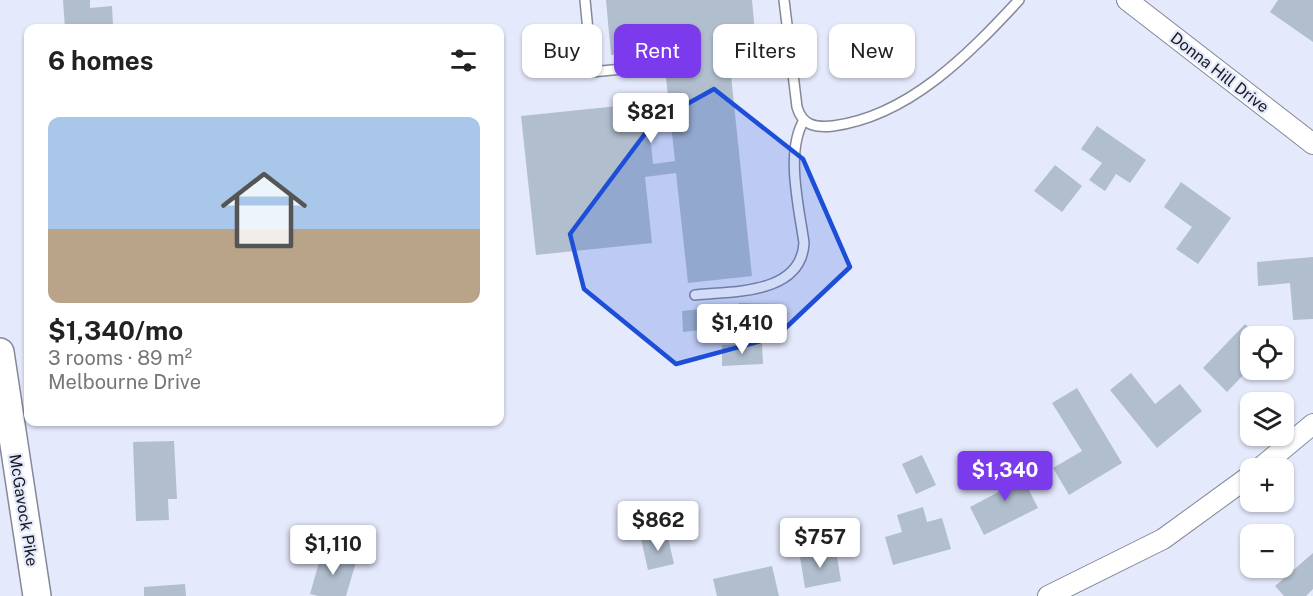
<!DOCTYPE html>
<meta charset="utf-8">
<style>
:root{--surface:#fff;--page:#f6f6f6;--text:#222;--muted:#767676;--accent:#7c3aed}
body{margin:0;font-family:"Public Sans",sans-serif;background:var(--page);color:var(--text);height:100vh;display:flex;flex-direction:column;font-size:22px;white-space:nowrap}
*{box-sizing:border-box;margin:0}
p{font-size:20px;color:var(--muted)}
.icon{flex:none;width:33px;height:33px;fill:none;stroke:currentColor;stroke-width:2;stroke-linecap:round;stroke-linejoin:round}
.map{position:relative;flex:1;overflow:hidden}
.panel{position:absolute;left:24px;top:24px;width:480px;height:402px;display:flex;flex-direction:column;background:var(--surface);border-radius:12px;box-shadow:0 2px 4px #0004}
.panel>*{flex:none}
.top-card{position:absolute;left:522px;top:24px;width:570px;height:54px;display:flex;gap:12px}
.buttons{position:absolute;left:1240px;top:326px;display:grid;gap:12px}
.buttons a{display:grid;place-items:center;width:54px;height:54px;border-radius:12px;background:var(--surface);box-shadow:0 2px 4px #0004;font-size:30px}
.price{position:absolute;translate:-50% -51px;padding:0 14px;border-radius:6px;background:#fff;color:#222;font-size:20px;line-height:39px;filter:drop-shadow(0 2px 3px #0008)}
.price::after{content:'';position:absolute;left:50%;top:36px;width:18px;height:14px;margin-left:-9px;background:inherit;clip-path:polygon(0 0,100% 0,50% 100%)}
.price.selected{background:var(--accent);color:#fff}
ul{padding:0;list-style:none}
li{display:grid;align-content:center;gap:12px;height:318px;padding:0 24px}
li span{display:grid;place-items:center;height:186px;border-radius:12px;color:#555}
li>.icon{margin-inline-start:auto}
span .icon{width:108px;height:108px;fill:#fffc;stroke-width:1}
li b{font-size:26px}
h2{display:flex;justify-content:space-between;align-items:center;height:72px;padding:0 24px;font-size:26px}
.pill{padding:0 21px;border-radius:12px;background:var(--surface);box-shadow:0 2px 4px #0004;font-size:21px;line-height:54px}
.pill.selected{background:var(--accent);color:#fff}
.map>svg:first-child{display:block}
</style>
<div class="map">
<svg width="1313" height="596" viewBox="0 0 1313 596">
<rect width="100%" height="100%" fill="#e4e9fc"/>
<!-- building -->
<path fill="#b1bece" d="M63,0H90V8L112,6L113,25L96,26L97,28H65Z
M606,0H752L756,44L728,47L752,276L688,283L676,173L645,177L652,243L536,255L521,116L647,103L653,164L675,161L664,59L653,61L652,53L611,55Z
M1278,0H1313V42L1270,12Z
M1097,126L1146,160L1130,183L1116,174L1105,191L1089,180L1102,163L1081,149Z
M1055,165L1082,186L1062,212L1034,191Z
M1181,182L1231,218L1198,264L1176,249L1192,227L1164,207Z
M1313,257V319L1293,320L1290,283L1258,286L1257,262Z
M739,303L779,304L778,325L738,323Z
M717,307L719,328L683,332L682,311Z
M1245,324L1257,336H1251V367L1227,392L1203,368Z
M762,344L763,364L722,366V345Z
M1131,373L1155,404L1180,384L1202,411L1157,448L1110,390Z
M1077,388L1122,463L1069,495L1053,468L1082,451L1052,403Z
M174,441L177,499H168L169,520L136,521L133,442Z
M922,455L936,485L916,494L902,464Z
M1015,462L1038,508L984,535L970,507L1008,487L999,470Z
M923,507L927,522L942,518L951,549L893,565L885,537L902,532L897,515Z
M667,533L674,564L648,570L641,539Z
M836,551L841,581L805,588L800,557Z
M322,552L356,562L346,596H318L310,594Z
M1313,553V589L1306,596H1284L1275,586Z
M772,566L779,596H717L713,579Z
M185,584L186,596H144V587Z"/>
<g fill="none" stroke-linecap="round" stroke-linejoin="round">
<defs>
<path id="service" d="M585,0L592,72L632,68
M784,0L797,107C802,125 815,128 833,126C909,116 969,54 1019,0
M695,295C732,291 801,295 804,243C799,207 785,152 804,120"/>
<path id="minor" d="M1127,0L1313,144
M1260,468L1313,424
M1048,596L1163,539L1251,475"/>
<path id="secondary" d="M0,352L37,596"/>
</defs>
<!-- service casing -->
<use href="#service" stroke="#85889a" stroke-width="12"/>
<!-- minor casing -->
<use href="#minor" stroke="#85889a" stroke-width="22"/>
<!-- secondary casing -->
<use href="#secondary" stroke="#85889a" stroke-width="30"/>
<!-- service -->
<use href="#service" stroke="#fff" stroke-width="9"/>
<!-- minor -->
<use href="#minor" stroke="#fff" stroke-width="20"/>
<!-- secondary -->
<use href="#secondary" stroke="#fff" stroke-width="27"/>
</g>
<!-- marked area -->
<path fill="#1d4ed8" fill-opacity="0.2" stroke="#1d4ed8" stroke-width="4.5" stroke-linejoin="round" d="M714,89L803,159L850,267L776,337L676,364L584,289L570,234L653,123Z"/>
<g text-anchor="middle" stroke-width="4.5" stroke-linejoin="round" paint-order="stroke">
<!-- street labels -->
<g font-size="16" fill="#191a21" stroke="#e4e9fc">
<text transform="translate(1220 72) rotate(38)" y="6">Donna Hill Drive</text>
<text transform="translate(24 510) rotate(81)" y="6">McGavock Pike</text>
</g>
</g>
</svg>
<div class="buttons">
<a><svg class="icon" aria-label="locate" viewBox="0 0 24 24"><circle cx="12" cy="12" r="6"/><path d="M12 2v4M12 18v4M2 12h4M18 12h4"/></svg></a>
<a><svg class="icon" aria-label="layers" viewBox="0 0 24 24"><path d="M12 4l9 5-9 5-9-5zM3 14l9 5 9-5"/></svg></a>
<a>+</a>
<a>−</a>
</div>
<b class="price" style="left:651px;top:144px">$821</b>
<b class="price" style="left:742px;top:355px">$1,410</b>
<b class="price selected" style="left:1005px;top:502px">$1,340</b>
<b class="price" style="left:658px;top:552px">$862</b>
<b class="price" style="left:820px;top:569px">$757</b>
<b class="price" style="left:333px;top:576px">$1,110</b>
<div class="top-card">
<a class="pill">Buy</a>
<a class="pill selected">Rent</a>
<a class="pill">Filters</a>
<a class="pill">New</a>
</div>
<section class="panel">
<h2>6 homes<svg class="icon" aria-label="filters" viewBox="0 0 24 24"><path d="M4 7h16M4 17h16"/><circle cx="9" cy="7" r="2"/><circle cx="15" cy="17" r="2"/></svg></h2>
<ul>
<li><span style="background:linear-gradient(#a9c7e8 60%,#b9a48a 0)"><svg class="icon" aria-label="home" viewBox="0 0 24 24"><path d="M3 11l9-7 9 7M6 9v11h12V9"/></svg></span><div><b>$1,340/mo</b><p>3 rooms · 89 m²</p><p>Melbourne Drive</p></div></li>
</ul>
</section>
</div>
